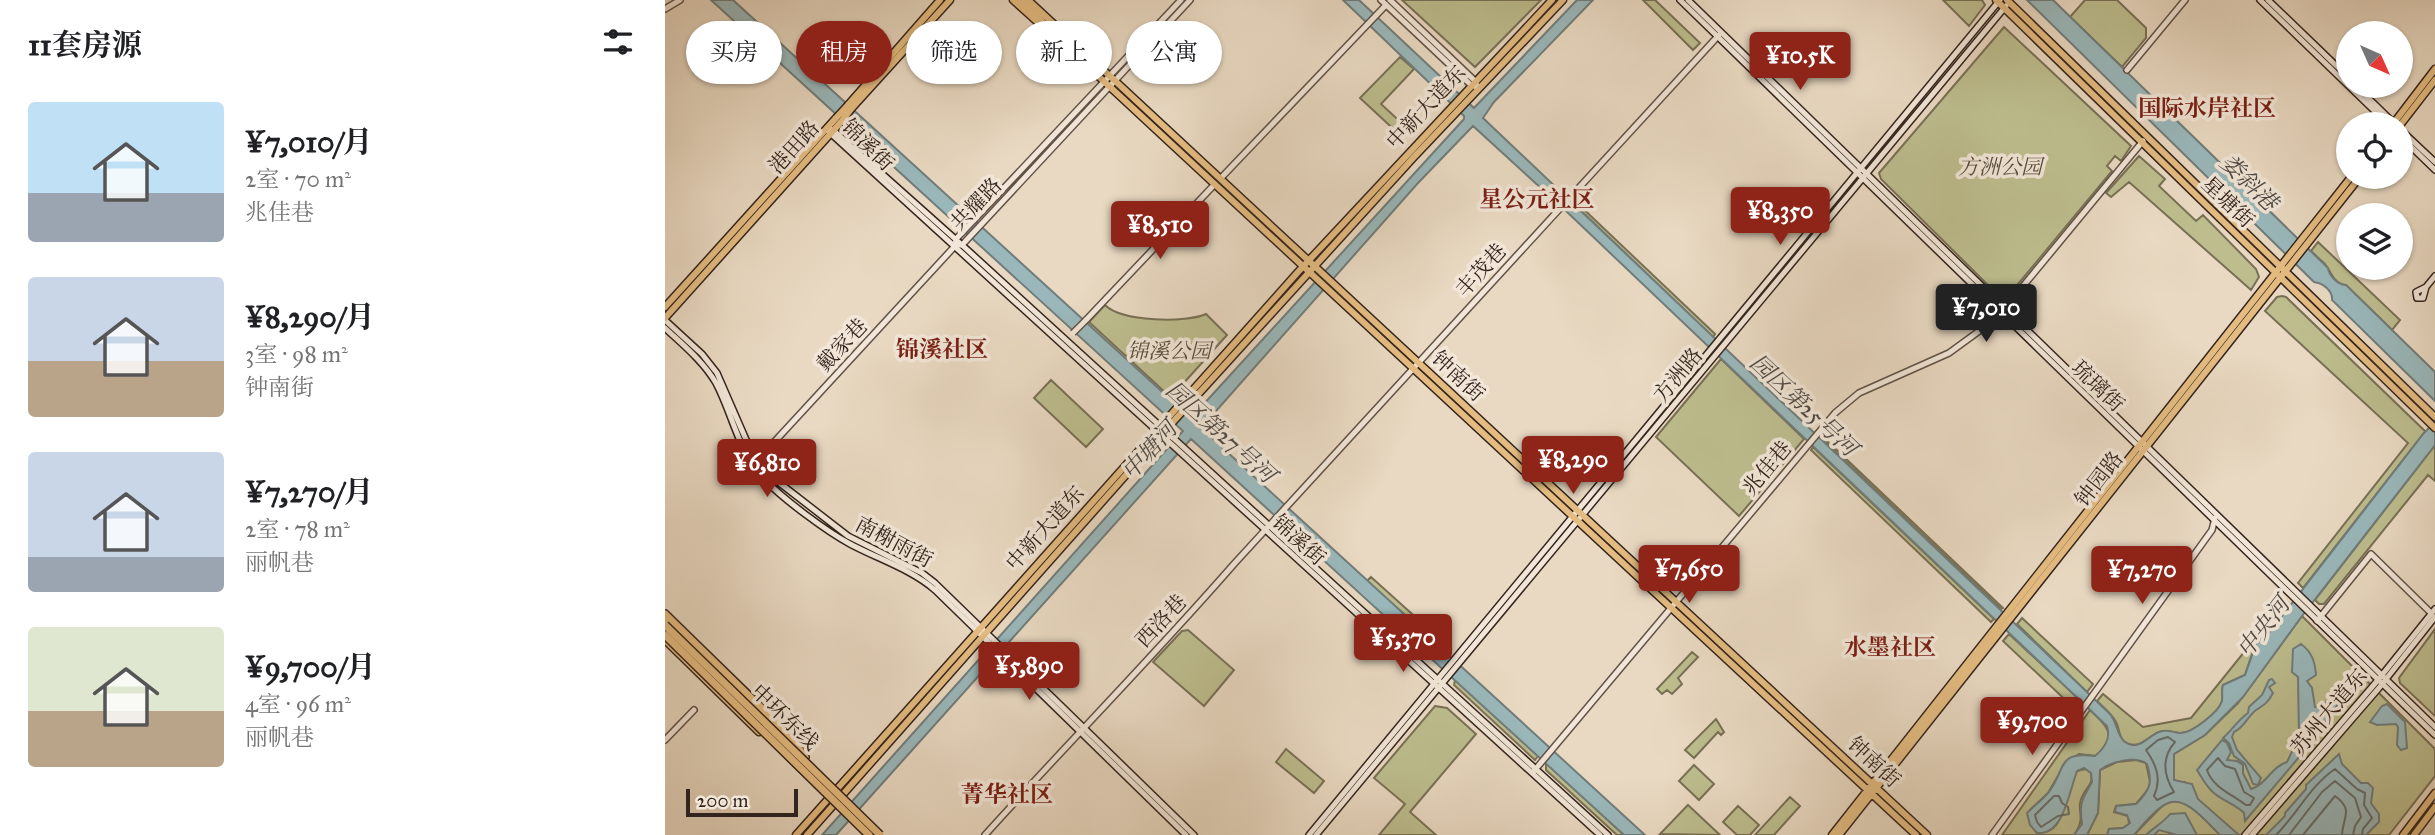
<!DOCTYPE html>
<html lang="zh">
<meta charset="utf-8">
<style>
:root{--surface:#fff;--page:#f6f6f6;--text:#202124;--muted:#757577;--accent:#8f2418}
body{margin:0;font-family:"IM FELL Great Primer","Noto Serif SC",serif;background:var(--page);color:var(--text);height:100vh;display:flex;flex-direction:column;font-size:26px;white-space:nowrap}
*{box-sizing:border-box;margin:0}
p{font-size:23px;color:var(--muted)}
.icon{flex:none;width:38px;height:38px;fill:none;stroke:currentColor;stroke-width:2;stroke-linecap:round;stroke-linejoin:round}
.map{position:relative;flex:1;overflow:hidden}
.details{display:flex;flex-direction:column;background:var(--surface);width:665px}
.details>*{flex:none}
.banner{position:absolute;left:21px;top:21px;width:665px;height:63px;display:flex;gap:14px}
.needle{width:46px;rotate:135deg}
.controls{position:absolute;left:1671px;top:21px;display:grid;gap:14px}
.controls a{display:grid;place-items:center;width:77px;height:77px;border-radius:50%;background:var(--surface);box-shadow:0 2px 5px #0004;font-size:35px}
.scale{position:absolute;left:21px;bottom:18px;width:112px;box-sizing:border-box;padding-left:7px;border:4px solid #34241e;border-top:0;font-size:19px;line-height:24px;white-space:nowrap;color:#34241e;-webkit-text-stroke:5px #f1e6d7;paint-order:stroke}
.price{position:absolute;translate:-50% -60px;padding:0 16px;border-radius:7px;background:var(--accent);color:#fff;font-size:23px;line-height:46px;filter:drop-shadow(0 2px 4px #0008)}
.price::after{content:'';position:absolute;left:50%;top:42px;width:21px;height:16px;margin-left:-10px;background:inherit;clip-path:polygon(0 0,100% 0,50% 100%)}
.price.active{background:#222;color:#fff}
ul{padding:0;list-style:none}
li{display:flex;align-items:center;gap:21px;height:175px;padding:0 28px}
li span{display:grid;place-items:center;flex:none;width:196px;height:140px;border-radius:7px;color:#555}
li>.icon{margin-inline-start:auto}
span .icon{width:84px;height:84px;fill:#fffc;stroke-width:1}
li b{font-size:30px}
h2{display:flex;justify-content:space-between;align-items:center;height:84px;padding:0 28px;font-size:30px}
.tag{padding:0 24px;border-radius:32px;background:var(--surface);box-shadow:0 2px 5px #0004;font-size:24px;line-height:63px}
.tag.active{background:var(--accent);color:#fff}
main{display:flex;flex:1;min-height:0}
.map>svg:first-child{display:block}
</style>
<main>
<section class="details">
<h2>11套房源<svg class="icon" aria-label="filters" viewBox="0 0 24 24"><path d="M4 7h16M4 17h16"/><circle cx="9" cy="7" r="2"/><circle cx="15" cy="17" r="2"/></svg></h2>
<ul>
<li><span style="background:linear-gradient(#bfe0f5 65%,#9aa5b1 0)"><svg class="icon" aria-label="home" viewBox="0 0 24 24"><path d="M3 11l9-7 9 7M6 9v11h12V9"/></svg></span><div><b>¥7,010/月</b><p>2室 · 70 m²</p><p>兆佳巷</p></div></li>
<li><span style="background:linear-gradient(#c9d6e8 60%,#b9a48a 0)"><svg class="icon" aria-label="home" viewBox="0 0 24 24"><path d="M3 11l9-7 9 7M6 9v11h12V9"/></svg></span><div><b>¥8,290/月</b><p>3室 · 98 m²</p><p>钟南街</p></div></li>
<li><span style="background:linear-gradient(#c9d6e8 75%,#9aa5b1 0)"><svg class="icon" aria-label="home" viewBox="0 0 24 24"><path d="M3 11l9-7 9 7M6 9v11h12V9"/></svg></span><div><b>¥7,270/月</b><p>2室 · 78 m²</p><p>丽帆巷</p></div></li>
<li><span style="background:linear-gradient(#dfe7d0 60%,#b9a48a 0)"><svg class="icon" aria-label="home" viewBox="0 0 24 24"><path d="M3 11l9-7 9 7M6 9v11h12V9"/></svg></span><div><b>¥9,700/月</b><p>4室 · 96 m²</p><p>丽帆巷</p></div></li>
</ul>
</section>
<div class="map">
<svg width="1770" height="835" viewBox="0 0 1770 835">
<rect width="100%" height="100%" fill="#e9d9c2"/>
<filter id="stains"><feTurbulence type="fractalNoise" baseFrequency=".00286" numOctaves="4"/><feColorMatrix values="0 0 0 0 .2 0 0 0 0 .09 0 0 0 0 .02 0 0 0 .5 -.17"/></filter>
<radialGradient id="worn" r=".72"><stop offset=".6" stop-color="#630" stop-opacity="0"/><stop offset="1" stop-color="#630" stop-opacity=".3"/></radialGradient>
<!-- green -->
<path fill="#bdbd8e" stroke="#787056" stroke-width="2" d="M737,0H876L810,67Z
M978,0H990L1035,43L1028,50Z
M1278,0H1317L1320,5L1304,26Z
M1420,0H1452L1481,28V38L1457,67L1405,17Z
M1339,27L1466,146L1456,161L1450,156L1442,166L1447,171L1344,295H1333L1216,179L1214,173Z
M735,57L749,69L716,104L743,129L736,136L695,98Z
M1474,156L1500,179L1494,186L1531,221L1538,215L1591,269L1594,277L1586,290L1464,182L1446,197L1441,193Z
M910,201L1050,334L1048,337L908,203Z
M1653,242L1735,320L1727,330L1681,285C1668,283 1667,273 1660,264C1656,260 1651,256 1646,251Z
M1617,296L1621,297L1762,433H1759L1638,588L1633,583L1743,443L1600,311L1612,297Z
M440,305C457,322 522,323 541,314L562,335L508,395H503L424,322Z
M1056,359L1139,439L1074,516L991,437Z
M386,380L438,429L421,447L369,398Z
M1157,436L1338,608L1336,609L1156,438Z
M1770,445V481L1763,475L1659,604H1654L1650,600Z
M1148,447L1329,619L1326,622L1146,450Z
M706,577L786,649L782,653L702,581Z
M1621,600L1625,605L1603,634L1590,645L1580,675L1558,685C1556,691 1558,695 1557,701C1554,712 1526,734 1515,733C1506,733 1503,729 1494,732C1484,736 1476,748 1464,744C1453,741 1455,729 1451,722C1447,714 1438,707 1432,701L1438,694L1478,727L1526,718Z
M1637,616L1770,749V776L1724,835H1469L1498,805L1506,802L1519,782H1512L1509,779V754L1540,735L1573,703Z
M1357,618L1428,684L1422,692L1352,624Z
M1770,629V716L1735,683L1734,678Z
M523,630L569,670L539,706L488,662L517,631Z
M1344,634L1416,701L1410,709L1338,641Z
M1027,652L1033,657L1013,678L1017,684L1007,694L1002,690L997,694L992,689Z
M790,680L873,756L870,760L789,685Z
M770,706L782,708L811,734L745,812L771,835H714L740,804L709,778Z
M1425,710C1444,728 1452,735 1431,756L1414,754L1401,762L1383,793L1365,810L1371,832C1394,835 1396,815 1402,799C1405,789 1408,780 1412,771L1421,769L1426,773C1428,785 1423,785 1418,795C1409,810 1423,816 1409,835H1337Z
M1051,719L1059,732L1056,735L1053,732L1029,758L1020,750Z
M621,749L659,781L649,793L611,762Z
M1471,760L1481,763L1486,786L1471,804L1451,806L1449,812L1463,816L1464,824L1458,828L1444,829L1442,835H1422L1433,813L1435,770L1452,762Z
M881,763L959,835H952L881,770Z
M1029,765L1049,784L1034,800L1014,781Z
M1125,797L1135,806L1109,835H1090Z
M1023,805L1055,835L995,834Z
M1073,806L1094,825L1085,835H1072L1058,822Z"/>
<!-- water -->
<path fill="#9ab8bb" stroke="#717d7c" stroke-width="2" d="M46,0H68L526,418L799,119V116L678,0H694L809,108L912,0H928L829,102L818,118L1445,714C1452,722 1452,736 1460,742C1473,752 1483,736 1494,732C1503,728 1507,733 1515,733C1526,734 1554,712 1557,701C1558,696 1556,691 1558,685L1580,675L1591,644L1603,634L1759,433L1770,422V445L1637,616L1578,697L1540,735L1509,754V780L1527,784L1533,799L1574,835H1555C1543,824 1520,793 1501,804C1489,810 1478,825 1469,835H1442L1444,829L1458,828L1465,823L1462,815L1450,812L1451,806L1471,804C1485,790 1488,783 1482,764C1471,755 1445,762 1435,770L1433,813L1422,835H1409L1417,824C1414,802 1417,800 1427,782L1426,773L1419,768L1412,771C1404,792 1399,835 1372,833L1365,825L1362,813C1369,806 1377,800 1383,793C1402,770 1390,751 1430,756C1440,748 1446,739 1442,726L901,211L808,126L753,183L536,428L980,835H959L526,439L171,835H157L518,431Z
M1362,0H1388L1663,268C1664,276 1673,285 1681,285L1770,372V401L1667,300C1668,291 1658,283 1649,282Z
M1636,644C1647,652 1650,662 1651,675L1642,681L1647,688L1650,707L1658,706C1665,695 1672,690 1684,686L1686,691L1677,697C1672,709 1662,717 1657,730L1580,821L1579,813C1571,805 1559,801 1550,794C1542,788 1537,778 1532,770L1557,740L1562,743L1566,752L1562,760L1572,761L1578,765V773L1586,789C1602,784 1606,767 1622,762L1634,737L1633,677L1627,672L1628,649Z
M1607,679L1610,683L1604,687L1608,693C1603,703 1599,705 1591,710C1582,717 1579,728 1569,732L1567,737L1572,750L1596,778L1593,785L1588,784L1580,764L1569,756L1564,743L1558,738C1568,729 1573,720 1583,713L1584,707L1597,695L1604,680Z
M1722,704L1740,722L1742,748L1736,750L1732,745L1733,727L1731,724L1712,725L1705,722L1717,706Z
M1674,754L1677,764L1696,783H1703L1708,788L1706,803L1714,814V822L1701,835H1601L1620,816V813L1641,789V785Z
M1520,813L1532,835H1512L1494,830L1489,835H1481C1489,827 1498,823 1505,814Z"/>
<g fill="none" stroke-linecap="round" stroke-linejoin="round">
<!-- shore -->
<path stroke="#676e6c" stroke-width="2" d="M1503,737L1510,742C1496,758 1499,776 1509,792L1492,800L1489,796C1497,779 1491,764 1481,750L1493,740Z
M1553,758L1560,766L1570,769L1579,792L1589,798L1585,805H1581C1567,794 1548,788 1542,770Z
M1389,796H1394L1397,803L1403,807L1404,814L1393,816L1376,827L1372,822L1370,815Z
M1611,835C1632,814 1646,785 1670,769L1692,789L1700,793L1699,805L1707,818L1698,829L1697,835
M1624,835L1657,792L1670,781L1690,798L1696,817L1690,826L1688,835
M1638,835L1670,796C1689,810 1678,816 1677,835"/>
<defs>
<path id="tertiary" d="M716,0L806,85L814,88
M725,0L810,81L812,86
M0,9L15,0
M1462,70L1520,0
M556,178L721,5
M293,245H297L525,0
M421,320L550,184
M88,465L290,246L291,239L516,0
M1652,621L1706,554L1766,613
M0,740L29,710
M869,771L1170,413L1194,393L1284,353L1321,326L1349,297L1478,141
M320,835C402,744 488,657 569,564L1054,35
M1327,835L1547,530L1550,518"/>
<path id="secondary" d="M1015,0L1770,735
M1023,0L1770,727
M1595,0L1723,124
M1603,0L1684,78
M1691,86L1730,124
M162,128L168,130L297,245L943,835
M1736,130L1770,162
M163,131L935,835
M1736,137L1770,170
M1761,287L1758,298H1752L1751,292L1761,287L1770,276
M0,320L37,354L52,373L86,451L103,474L183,536L257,573L270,583L529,835
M0,328C18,345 38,361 51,383C68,415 73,452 99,479C118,499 161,531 185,544C213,559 246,569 270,590L521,835
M644,835L1335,0
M651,835L1341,6
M1580,835L1713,680L1770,609
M1587,835L1714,688L1770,617"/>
<path id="primary" d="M348,0L398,45
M356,0L403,48L1251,835
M363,0L1262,835
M1331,0L1770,428
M1342,0L1770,417
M183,105L275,0
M187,108L285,0
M1728,124L1770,69
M1736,124L1770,80
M0,307L171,118
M0,318L176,122
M0,620L78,696
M0,640L94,732
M131,835L633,272L887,0
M142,835L507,423L749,157L898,0
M1167,835L1686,177
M1174,835L1695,177
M1738,835L1770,793
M1749,835L1770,807"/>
<path id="trunk" d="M0,614L121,732L140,757"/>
</defs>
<!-- tertiary casing -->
<use href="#tertiary" stroke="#615147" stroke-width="8"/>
<!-- secondary casing -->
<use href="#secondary" stroke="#34241e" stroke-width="8"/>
<!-- primary casing -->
<use href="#primary" stroke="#34241e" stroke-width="9"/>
<!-- trunk casing -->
<use href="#trunk" stroke="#34241e" stroke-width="10"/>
<!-- tertiary -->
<use href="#tertiary" stroke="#f1e6d7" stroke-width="5"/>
<!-- secondary -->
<use href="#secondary" stroke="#f1e6d7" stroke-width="5"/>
<!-- primary -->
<use href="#primary" stroke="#e4bc81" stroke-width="6"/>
<!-- trunk -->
<use href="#trunk" stroke="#e4bc81" stroke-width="7"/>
<defs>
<path id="tertiary-bridge" d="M408,333L421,320"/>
<path id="primary-bridge" d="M171,118L183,105
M176,122L187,108"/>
<path id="trunk-bridge" d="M0,625L215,835
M0,635L204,835"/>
</defs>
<!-- tertiary-bridge casing -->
<use href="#tertiary-bridge" stroke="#615147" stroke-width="8" stroke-linecap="butt"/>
<!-- primary-bridge casing -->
<use href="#primary-bridge" stroke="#34241e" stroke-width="9" stroke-linecap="butt"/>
<!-- trunk-bridge casing -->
<use href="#trunk-bridge" stroke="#34241e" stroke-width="10" stroke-linecap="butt"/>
<!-- tertiary-bridge -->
<use href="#tertiary-bridge" stroke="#f1e6d7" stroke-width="5"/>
<!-- primary-bridge -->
<use href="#primary-bridge" stroke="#e4bc81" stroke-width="6"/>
<!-- trunk-bridge -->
<use href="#trunk-bridge" stroke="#e4bc81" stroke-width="7"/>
</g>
<g text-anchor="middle" stroke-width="7" stroke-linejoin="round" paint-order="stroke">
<!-- street labels -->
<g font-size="21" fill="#34241e" stroke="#f1e6d7">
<text transform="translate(761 107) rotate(-47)" y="7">中新大道东</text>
<text transform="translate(203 145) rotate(45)" y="7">锦溪街</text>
<text transform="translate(129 147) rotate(-48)" y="7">港田路</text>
<text transform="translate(1563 202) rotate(44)" y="7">星塘街</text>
<text transform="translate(311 204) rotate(-46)" y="7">共耀路</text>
<text transform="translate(816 270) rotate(-48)" y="7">丰茂巷</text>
<text transform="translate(177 345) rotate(-47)" y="7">戴家巷</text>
<text transform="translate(1013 375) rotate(-50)" y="7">方洲路</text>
<text transform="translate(793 376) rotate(43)" y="7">钟南街</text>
<text transform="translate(1433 386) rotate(44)" y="7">琉璃街</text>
<text transform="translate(1102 468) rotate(-50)" y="7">兆佳巷</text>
<text transform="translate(1434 479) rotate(-52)" y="7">钟园路</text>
<text transform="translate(380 528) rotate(-48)" y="7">中新大道东</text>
<text transform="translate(634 540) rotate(42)" y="7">锦溪街</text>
<text transform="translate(229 542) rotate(28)" y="7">南榭雨街</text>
<text transform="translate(496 621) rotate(-47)" y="7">西洛巷</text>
<text transform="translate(1664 712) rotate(-50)" y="7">苏州大道东</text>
<text transform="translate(120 717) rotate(44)" y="7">中环东线</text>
<text transform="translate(1209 762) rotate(43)" y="7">钟南街</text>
</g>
<!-- park labels -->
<g font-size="21" font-style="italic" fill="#564a3a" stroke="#f1e6d7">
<text x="1335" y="174">方洲公园</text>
<text x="504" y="358">锦溪公园</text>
</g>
<!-- neighbourhood labels -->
<g font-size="23" font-weight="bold" fill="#7a1f14" stroke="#f1e6d7">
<text x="1542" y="116">国际水岸社区</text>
<text x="872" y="207">星公元社区</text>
<text x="277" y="357">锦溪社区</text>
<text x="1225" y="655">水墨社区</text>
<text x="342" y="802">菁华社区</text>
</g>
<!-- water labels -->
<g font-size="23" font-style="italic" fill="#4e4945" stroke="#f1e6d7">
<text transform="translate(1584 182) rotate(44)" y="8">娄斜港</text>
<text transform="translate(1139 405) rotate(43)" y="8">园区第25号河</text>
<text transform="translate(556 432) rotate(42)" y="8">园区第27号河</text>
<text transform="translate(484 450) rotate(-48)" y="8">中塘河</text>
<text transform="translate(1598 627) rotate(-52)" y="8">中央河</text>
</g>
</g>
<rect width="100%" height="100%" filter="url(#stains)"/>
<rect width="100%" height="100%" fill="url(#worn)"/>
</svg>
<div class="controls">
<a><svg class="needle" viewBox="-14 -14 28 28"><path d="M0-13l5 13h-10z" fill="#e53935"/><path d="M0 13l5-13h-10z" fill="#757577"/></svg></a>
<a><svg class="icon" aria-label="locate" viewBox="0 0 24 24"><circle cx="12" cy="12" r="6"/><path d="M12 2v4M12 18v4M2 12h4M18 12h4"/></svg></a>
<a><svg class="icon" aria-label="layers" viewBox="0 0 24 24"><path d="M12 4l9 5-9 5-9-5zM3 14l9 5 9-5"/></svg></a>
</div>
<div class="scale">200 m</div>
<b class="price" style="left:1135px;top:92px">¥10.5K</b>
<b class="price" style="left:1115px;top:247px">¥8,350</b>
<b class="price" style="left:495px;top:261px">¥8,510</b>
<b class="price active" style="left:1321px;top:344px">¥7,010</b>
<b class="price" style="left:908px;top:496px">¥8,290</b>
<b class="price" style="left:102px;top:499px">¥6,810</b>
<b class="price" style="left:1024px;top:605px">¥7,650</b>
<b class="price" style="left:1477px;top:606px">¥7,270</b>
<b class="price" style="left:738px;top:674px">¥5,370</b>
<b class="price" style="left:364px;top:702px">¥5,890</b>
<b class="price" style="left:1367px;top:757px">¥9,700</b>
<div class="banner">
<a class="tag">买房</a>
<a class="tag active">租房</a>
<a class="tag">筛选</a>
<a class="tag">新上</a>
<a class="tag">公寓</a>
</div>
</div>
</main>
